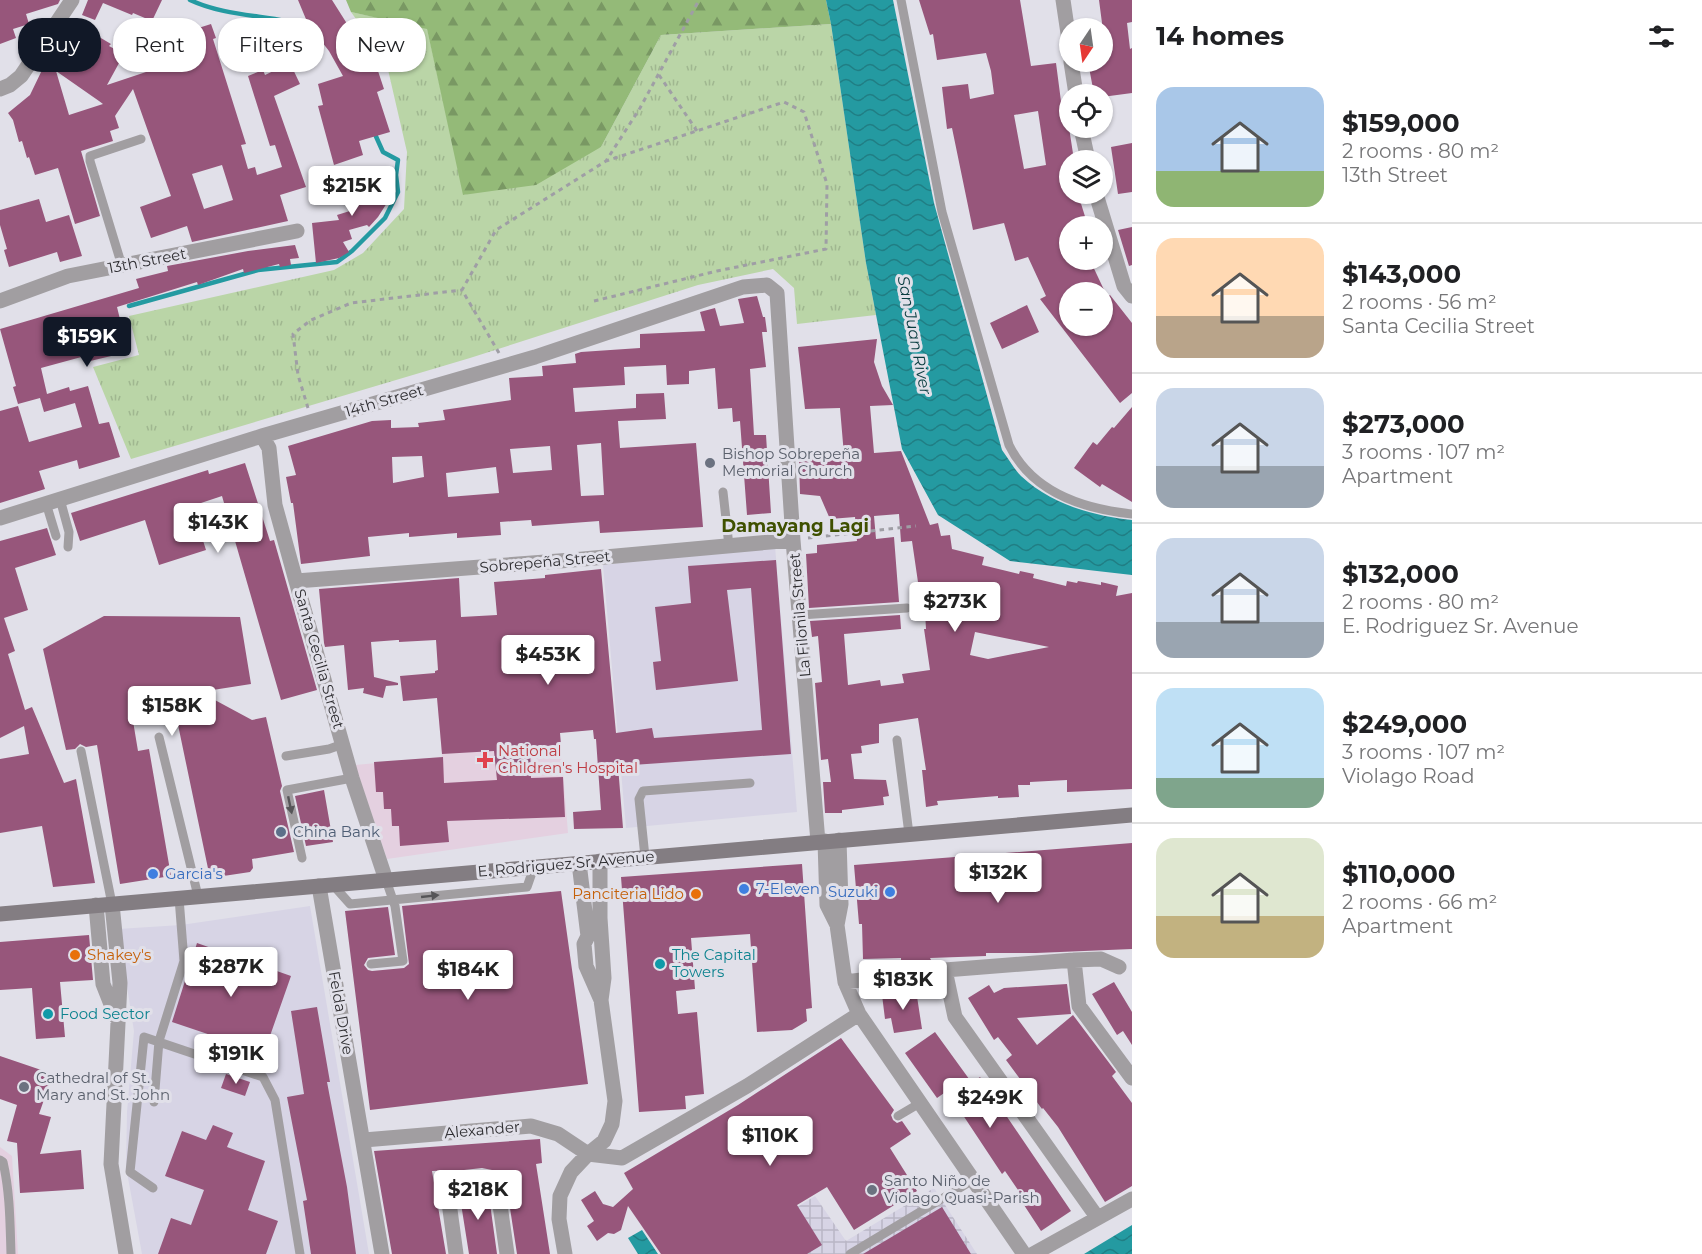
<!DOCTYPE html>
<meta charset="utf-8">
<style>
:root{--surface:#fff;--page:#f2f2f2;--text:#202124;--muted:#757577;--line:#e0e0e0;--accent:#111827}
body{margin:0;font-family:Montserrat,sans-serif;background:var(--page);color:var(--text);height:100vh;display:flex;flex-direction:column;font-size:22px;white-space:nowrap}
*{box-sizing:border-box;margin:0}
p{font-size:20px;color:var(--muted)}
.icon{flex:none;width:33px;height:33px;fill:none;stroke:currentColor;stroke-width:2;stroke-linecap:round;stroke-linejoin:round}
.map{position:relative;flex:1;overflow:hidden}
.side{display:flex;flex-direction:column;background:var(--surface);width:570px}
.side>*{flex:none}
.hud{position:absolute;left:18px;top:18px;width:570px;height:54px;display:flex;gap:12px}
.needle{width:39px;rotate:193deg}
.buttons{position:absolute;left:1059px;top:18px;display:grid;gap:12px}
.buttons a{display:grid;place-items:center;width:54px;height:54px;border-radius:50%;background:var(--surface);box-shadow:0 2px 4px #0004;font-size:30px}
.price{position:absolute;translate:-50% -51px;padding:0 14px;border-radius:6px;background:#fff;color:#222;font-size:20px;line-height:39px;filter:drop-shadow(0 2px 3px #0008)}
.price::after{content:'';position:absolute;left:50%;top:36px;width:18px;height:14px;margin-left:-9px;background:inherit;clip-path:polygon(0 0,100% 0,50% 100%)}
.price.active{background:var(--accent);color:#fff}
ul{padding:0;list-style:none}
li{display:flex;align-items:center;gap:18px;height:150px;padding:0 24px}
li+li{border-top:2px solid var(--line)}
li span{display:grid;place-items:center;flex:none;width:168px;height:120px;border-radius:18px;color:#555}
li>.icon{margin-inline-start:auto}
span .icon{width:72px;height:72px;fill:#fffc;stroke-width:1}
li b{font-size:26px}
h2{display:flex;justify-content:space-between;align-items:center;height:72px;padding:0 24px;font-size:26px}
.pill{padding:0 21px;border-radius:24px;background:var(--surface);box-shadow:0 2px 4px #0004;font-size:21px;line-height:54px}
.pill.active{background:var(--accent);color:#fff}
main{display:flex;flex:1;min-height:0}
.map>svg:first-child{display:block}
</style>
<main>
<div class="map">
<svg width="1132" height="1254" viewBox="0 0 1132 1254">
<defs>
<pattern id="industrial-grid" width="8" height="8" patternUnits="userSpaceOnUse" patternTransform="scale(1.5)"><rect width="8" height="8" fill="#d7d4e5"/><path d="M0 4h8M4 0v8" fill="none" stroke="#b9b6c5"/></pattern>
<pattern id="grass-tufts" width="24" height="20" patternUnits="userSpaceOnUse" patternTransform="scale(1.5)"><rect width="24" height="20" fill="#bad5a7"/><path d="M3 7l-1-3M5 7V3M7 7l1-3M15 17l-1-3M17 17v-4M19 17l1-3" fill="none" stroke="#a0b790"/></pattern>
<pattern id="forest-firs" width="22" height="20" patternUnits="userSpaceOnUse" patternTransform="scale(1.5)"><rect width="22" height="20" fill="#94ba78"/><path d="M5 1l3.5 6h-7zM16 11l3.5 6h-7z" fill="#799863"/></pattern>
<pattern id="water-waves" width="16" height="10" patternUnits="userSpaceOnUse" patternTransform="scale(1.5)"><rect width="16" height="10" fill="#249aa1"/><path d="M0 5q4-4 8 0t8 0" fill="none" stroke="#207e84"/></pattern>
</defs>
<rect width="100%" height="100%" fill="#e1e0e9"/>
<!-- industrial -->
<path fill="url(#industrial-grid)" d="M934,1188L977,1254H721L815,1196L846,1241Z"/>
<!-- built -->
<path fill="#d7d4e5" d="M775,546L797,812L626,828L603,565Z
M310,906L369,1254H142L126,1167L127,1112L134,1031L118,929L181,925Z"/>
<!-- medical -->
<path fill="#e4d0e0" d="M554,663L568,833L387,859L355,765L442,757L435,671Z
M0,1147L12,1156L18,1254H0Z"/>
<!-- grass -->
<path fill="url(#grass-tufts)" d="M351,12L427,28L464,195L601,147L661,35L831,24L866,263L876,315L797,324L794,288L773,269L698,285L470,358L131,459L93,367L139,355L129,316L334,270L363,253L404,209L407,152L386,61Z"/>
<!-- forest -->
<path fill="url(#forest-firs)" d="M346,0H826L831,24L661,35L601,147L536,185L463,195L427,29L351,12Z"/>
<!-- water -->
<path fill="url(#water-waves)" d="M826,0H893L934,203L1002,450C1008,458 1014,469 1021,476C1051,504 1093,516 1132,520V575L1010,561L938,515L902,449L866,263L831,24Z
M1132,1225V1254H1084Z
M642,1230L658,1254H638L628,1238Z"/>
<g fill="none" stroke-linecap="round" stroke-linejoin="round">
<!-- stream -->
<path stroke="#249aa1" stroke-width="4.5" d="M190,0C220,14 254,15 286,21C295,22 304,27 313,25
M129,306L258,270L337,262L352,251L385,218L398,192L396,175L398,160L383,152L374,132"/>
</g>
<!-- building -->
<path fill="#97567b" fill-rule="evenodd" d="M0,0H60L58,4L26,14L29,24L13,29L16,38L0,44Z
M88,0H162L152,21L133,13L132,15L103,3L95,20L82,15Z
M298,0H332L351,30L355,27L362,37L373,56L384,89L377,92L390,132L359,141L363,155L334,165L318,106L323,105L318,84L343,76L329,51L308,24Z
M919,0H1020L1031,66L1056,63L1062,109L1066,108L1074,160H1070V194H1078L1088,226H1070V260H1090L1105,292H1070V326H1102V301L1110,295L1132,323V393L1120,403L1040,299L1046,296L1028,257L1015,261L1004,223L973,230L952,128L947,129L942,87L968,84L970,99L994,94L991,71L986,53L937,60L933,34L930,35ZM1038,111L1046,165L1024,169L1014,115Z
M1099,0H1132V22L1127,23L1130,49L1132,48V93L1102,97V94H1094L1088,62H1102V23Z
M211,24L216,38L213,39L246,144L241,145L248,169L255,167L257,175L282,167L275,145L270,146L248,76L263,70L265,75L290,63L300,84L274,96L306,187L280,195L288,221L192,242L187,226L151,238L140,207L171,196L133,89L115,116L119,128L110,131L113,141L81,151L100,216L75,224L58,168L35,175L29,157L27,158L22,141L19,142L13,120L8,113L30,95L43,68L39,66L52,48L68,57L84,28L111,44L109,46L124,54L107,85L197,55L189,31ZM56,71L99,101L103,104L69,115ZM222,165L233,200L204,209L192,174Z
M1132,143V192L1118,194L1111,147Z
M369,166L393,173L385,191L392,195L378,217L369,227L367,225L349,230L352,239L343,242L349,252L339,258L316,263L312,223L339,220L337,215L353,210L362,192Z
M39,199L46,222L69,215L82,256L60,262L57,252L9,267L4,250L7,249L0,225V210Z
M1132,227V265L1129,266L1118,230Z
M295,245L299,258L290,259L291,265L280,267L279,264L244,273L243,269L198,285L197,282L117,307L128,352L86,362L85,356L41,368L47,394L69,387L70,391L88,386L99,424L109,422L120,457L79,469L77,460L39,471L45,489L0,503V411L18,406L29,442L82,427L75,403L44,412L40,398L18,404L13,387L16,386L0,329L139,288L136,279L168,271L167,266L248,251Z
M757,296L763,317H765L767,332H762L766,367L750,369L754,435H766L771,513L747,515L740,421L733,422L732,408L718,409L715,368L689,371V384L667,385L666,365L624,367L625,385L573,388L575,412L636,408V394L664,393L666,419L618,421L620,448L696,443L703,527L600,533L599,521L532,526L531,520L500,522L501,535L457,538V533L409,537V533L368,537L370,556L301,564L293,503H291L286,477L296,475L288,446L372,421L391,420V428L419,427L418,423L445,420L443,410L511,400L509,378L543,376L542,366L576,363L575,354L581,352L640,348V334L705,331L700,312L715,308L720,326L744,323L738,299ZM601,443L604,495L581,496L577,445ZM550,446L552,470L513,473L510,449ZM422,456L424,477L393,483L392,457ZM496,467L499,493L448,497L446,473Z
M1027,305L1039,332L1002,349L990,323Z
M877,339L874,362L882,386L893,405L870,406L874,453L901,451L930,525L938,523L941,536L950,535L952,549L984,557L982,565L1019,574L1020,571L1034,574L1033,578L1066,586L1067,581L1077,583L1078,581L1101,585V582L1118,586L1116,596L1132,593V789L1067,792V780L1030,782V785H1018L1019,797L998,798V796L937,801L938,805L926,807L922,770H926L918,718L879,724V743L861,746L862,753L851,754L854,779L886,780L889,796L883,797L884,805L842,810V813H825L823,782H831L828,759L821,760L815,683L822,682L818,636L812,637L810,621L900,615L901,629L844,634L848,685L880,680L881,686L904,683L902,674L930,670L924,629H926L924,595L920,596L912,541L901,542L899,514L874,516L876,539L894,537L899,602L809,608L806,554L817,553V545L857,541L855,517L830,519L820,496L800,494L799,459L844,455L840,408L805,409L798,347ZM975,632L1049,647L988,659L970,655Z
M1132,407V502L1102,484L1100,487L1074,468L1093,442L1097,445L1112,427L1114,428Z
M245,463L270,541L274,540L317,690L281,700L222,496L192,506L206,550L159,565L145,520L80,541L71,513L208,470L209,474Z
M47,528L56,555L15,568L28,610L4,618L15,651L8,654L25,710L32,707L64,783L76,779L95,883L53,887L42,826L0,833V759L29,754L24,726L0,738V541Z
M776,560L791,754L618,766L623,828L574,829L573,812L601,810L596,739H594L593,730L560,733L561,745L530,747L531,778L563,777L565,817L447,821L449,842L400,846L399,826H392L391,809H384L383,792H376L374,762L443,757L444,783L497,780L494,751L442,754L437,698L403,701L400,676L435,673V671L438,670L436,640L399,642V640H397L371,642L374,677L398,683V685L386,686L383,698L363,693L364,688L348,690L344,645L325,647L324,643L319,589L459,578L461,617L497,615L494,582L545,578V575L601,569L616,733L652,728L654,738L762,730L751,588L727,590L738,681L656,690L653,662L661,661L655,607L691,603L688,566Z
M104,616L240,617L251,684L200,692L252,720L266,717L282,786L280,791L294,852L252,859L253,868L250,872L210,878L172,696L130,703L138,751L149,749L171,876L120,884L97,745L86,747L80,744L75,749L66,750L43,649Z
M324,790L333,842L306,846L295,796Z
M1132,843V949L1036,953H986V956L930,958L931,960L901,962V958L863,959L862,924H859L854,865Z
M802,864L812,1008L806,1009L807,1021L792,1030L757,1032L750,934L691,938L695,989L676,991L678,1014L697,1012L704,1094L685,1096L686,1109L639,1112L621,877Z
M561,891L588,1084L370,1110L345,911L388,907L395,955L368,958L364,965L368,970L372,971L404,968L409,964L402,906Z
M89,935L93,980L60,982L65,1037L36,1039L32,988L0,990V942Z
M197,943L291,976L264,1053L172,1022Z
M1114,982L1132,1012V1045L1123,1031L1117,1035L1092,994Z
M1067,984L1071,1014L1017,1018L1037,1045L1073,1015L1116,1072L1112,1076L1132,1103V1186L1105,1202L1058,1127L1043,1108L1042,1109L1006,1060L1012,1055L998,1037L994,1040L968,998L989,985L994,993L1004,988Z
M916,990L922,1029L894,1033L891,1018L885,1019L882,995Z
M317,1007L330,1082H327L347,1187L356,1254H311L303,1201L307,1200L287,1097L304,1094L291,1011Z
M935,1032L972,1083L980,1077L1071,1211L1041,1231L1024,1205L1027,1203L1005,1171L1002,1174L947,1091L937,1098L905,1053Z
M841,1038L894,1110L891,1115L893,1120L897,1123L902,1121L911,1134L890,1148L917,1191L854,1230L827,1187L797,1205L822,1245L807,1254H661L628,1206L621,1230L614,1234L608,1233L597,1241L587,1226L594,1221L581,1200L595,1191L603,1204L613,1207L633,1189L624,1173L738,1105Z
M0,1056L53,1074L39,1114L51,1117L40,1154L81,1150L84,1189L20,1193L17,1143L7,1141L17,1105L0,1099Z
M226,1074L250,1082L245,1096L221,1088Z
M213,1125L233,1133L227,1147L265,1161L248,1210L278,1221L266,1254H158L171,1218L191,1225L204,1190L165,1176L182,1131L206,1140Z
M540,1139L542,1163L536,1164L550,1254H517L506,1182L497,1171L482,1168L455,1171V1170L432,1171L446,1254H392L374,1151Z
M476,1187L488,1189L497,1254H469L459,1191Z
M942,1207L971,1254H863Z"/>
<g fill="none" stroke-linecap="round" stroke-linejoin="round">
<!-- path -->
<path stroke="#9f9ea5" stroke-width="3" stroke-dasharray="4.5 4.5" stroke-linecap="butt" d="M659,75L697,131
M594,301L717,271L826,249L827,184L804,112L784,102L606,161
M499,353L462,290L496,230L606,161L640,108L699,0
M308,408L298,375L293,334L311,320L351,303L462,290
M808,538L916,526"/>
<!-- service -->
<path stroke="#a19ea1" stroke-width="9" d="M901,0L942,212L1009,445C1032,492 1083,509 1132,514
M122,266L90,161V156L141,139
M723,492L729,546
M60,499L69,532L68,547
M46,503L56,536
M800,615L907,608
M159,737L198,896
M897,740L909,834
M81,751L112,904
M286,756L329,749L343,744
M645,857L639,799L643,791L750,783
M302,858L287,790L352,778
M333,885L350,904L527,887L534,867
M371,964L403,961L395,906L386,880
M154,1102L159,1041L184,961L179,898
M898,1116L920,1103
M0,1160L3,1162C10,1192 10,1223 11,1254
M153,1188L130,1172L144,1037L263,1077L275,1100L300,1254
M850,1254L973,1180"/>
<!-- minor -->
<path stroke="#a19ea1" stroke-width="15" d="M1063,0L1070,47
M1071,62L1076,94
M0,89L10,85L21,76L72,0
M1081,128L1088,160
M1096,194L1124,286L1132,296
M0,301L68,276L297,231
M262,436L269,448L275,505L296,581L352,778L386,880
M0,518L262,436L535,357L743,287L767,285L777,293L793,540L818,842
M296,581L572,560L793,540
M825,841L827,905L837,925L845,982L859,1014L1024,1254
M600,861V918L604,978L601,1000
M319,886L382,1254
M112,904L120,983L111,1164L126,1254
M96,905L103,984L116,1017
M837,925L841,904L839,840
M1074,960L1079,1006L1132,1078
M945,970L955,1017L1097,1217
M845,982L945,970L1074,960L1101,959L1119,967
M364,1140L531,1126L558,1134L588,1154L622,1158L747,1086L859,1014
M456,1254L447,1188L451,1182C465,1180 487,1172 497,1184L507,1254
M565,1254L559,1219L560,1196L571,1172L588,1154L604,1141L612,1124L615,1101L601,1000L586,966L584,944L588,936L579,863
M1033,1254L1132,1199"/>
<!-- secondary -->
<path stroke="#837d82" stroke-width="15" d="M0,914L1132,815"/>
</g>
<!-- one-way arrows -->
<defs><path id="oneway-solid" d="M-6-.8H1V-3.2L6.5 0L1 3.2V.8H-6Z" transform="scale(1.5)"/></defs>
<g fill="#565558">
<use href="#oneway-solid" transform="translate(290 805) rotate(78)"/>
<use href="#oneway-solid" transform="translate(430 896) rotate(-6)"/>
</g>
<!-- markers -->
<g fill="#6b7280" stroke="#e1e0e9" stroke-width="2">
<circle cx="710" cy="463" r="6"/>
<circle cx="24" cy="1087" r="6"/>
<circle cx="872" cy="1190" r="6"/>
</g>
<path fill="#e0444e" stroke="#e1e0e9" stroke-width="2" d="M482 751h6v6h6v6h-6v6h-6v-6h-6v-6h6z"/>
<circle fill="#5c6f8a" stroke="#e1e0e9" stroke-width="2" cx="281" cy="832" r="6"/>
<g fill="#3f7fe0" stroke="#e1e0e9" stroke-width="2">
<circle cx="153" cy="874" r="6"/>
<circle cx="744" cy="889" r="6"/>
<circle cx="890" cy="892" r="6"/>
</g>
<g fill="#e8710a" stroke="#e1e0e9" stroke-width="2">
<circle cx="696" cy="894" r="6"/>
<circle cx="75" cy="955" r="6"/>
</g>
<g fill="#0f9aa8" stroke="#e1e0e9" stroke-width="2">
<circle cx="660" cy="964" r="6"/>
<circle cx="48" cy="1014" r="6"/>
</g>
<g text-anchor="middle" stroke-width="6" stroke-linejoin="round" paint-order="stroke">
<!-- street labels -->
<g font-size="15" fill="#2e2d31" stroke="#e1e0e9">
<text transform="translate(147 261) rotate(-11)" y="5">13th Street</text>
<text transform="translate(384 401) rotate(-16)" y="5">14th Street</text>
<text transform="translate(545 562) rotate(-5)" y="5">Sobrepeña Street</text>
<text transform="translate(800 615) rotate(-95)" y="5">La Filonila Street</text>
<text transform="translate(319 659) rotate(74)" y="5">Santa Cecilia Street</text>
<text transform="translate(566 864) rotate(-5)" y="5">E. Rodriguez Sr. Avenue</text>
<text transform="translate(341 1013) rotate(80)" y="5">Felda Drive</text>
<text transform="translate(482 1130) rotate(-5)" y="5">Alexander</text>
</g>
<!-- worship labels -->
<g font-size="15" fill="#5b616d" stroke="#e1e0e9" text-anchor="start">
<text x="722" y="459">Bishop Sobrepeña<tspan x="722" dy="17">Memorial Church</tspan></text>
<text x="36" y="1083">Cathedral of St.<tspan x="36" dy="17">Mary and St. John</tspan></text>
<text x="884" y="1186">Santo Niño de<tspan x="884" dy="17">Violago Quasi-Parish</tspan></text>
</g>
<!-- health labels -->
<g font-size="15" fill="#be3a42" stroke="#e1e0e9" text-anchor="start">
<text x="498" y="756">National<tspan x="498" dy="17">Children's Hospital</tspan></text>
</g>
<!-- service labels -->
<g font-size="15" fill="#4e5e75" stroke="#e1e0e9" text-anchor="start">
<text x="293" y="837">China Bank</text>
</g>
<!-- shop labels -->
<g font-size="15" fill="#366cbe" stroke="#e1e0e9" text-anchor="start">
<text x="165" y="879">Garcia's</text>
<text x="756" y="894">7-Eleven</text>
<text x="878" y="897" text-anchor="end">Suzuki</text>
</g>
<!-- food labels -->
<g font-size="15" fill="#c56008" stroke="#e1e0e9" text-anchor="end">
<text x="684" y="899">Panciteria Lido</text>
<text x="87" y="960" text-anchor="start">Shakey's</text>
</g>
<!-- culture labels -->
<g font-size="15" fill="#0d838f" stroke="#e1e0e9" text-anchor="start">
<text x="672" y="960">The Capital<tspan x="672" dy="17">Towers</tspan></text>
<text x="60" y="1019">Food Sector</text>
</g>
<!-- water labels -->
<g font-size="16" font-style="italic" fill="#093d40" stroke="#e1e0e9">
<text transform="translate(915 335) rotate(79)" y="6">San Juan River</text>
</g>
<!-- quarter labels -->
<g font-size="18" font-weight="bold" fill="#3f5000" stroke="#e1e0e9">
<text x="795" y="532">Damayang Lagi</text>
</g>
</g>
</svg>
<div class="buttons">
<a><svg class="needle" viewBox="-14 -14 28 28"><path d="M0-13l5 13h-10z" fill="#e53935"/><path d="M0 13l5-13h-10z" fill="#757577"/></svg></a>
<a><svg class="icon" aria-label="locate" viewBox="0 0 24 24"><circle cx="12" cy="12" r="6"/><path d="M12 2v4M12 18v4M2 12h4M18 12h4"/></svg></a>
<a><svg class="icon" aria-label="layers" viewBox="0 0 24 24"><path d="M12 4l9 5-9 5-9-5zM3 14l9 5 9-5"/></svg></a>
<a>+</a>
<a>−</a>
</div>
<b class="price" style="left:352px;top:217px">$215K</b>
<b class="price active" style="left:87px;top:368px">$159K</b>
<b class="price" style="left:218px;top:554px">$143K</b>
<b class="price" style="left:955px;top:633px">$273K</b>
<b class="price" style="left:548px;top:686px">$453K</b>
<b class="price" style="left:172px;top:737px">$158K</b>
<b class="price" style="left:998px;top:904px">$132K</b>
<b class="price" style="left:231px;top:998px">$287K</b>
<b class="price" style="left:468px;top:1001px">$184K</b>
<b class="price" style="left:903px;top:1011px">$183K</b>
<b class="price" style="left:236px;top:1085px">$191K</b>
<b class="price" style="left:990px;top:1129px">$249K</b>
<b class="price" style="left:770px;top:1167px">$110K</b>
<b class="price" style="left:478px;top:1221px">$218K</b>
<div class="hud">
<a class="pill active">Buy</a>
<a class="pill">Rent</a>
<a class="pill">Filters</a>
<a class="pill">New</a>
</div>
</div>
<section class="side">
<h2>14 homes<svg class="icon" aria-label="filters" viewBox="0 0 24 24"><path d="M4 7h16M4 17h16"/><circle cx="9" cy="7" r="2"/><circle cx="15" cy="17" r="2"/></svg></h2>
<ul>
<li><span style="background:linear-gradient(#a9c7e8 70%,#8fb573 0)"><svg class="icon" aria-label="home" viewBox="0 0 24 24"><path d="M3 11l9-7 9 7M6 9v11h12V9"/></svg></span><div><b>$159,000</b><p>2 rooms · 80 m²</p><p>13th Street</p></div></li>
<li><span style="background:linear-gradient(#ffd9b3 65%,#b9a48a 0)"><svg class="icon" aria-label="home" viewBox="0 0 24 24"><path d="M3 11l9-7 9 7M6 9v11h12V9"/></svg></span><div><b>$143,000</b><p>2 rooms · 56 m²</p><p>Santa Cecilia Street</p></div></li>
<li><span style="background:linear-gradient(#c9d6e8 65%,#9aa5b1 0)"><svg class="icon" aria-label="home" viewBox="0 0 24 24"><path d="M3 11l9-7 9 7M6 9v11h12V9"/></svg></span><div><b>$273,000</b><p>3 rooms · 107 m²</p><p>Apartment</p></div></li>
<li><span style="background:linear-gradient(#c9d6e8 70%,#9aa5b1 0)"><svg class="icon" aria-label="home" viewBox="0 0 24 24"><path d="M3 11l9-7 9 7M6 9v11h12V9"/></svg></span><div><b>$132,000</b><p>2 rooms · 80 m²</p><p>E. Rodriguez Sr. Avenue</p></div></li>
<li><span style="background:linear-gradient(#bfe0f5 75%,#7fa58c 0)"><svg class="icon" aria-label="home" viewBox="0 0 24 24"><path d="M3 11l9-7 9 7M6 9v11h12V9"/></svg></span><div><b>$249,000</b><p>3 rooms · 107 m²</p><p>Violago Road</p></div></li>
<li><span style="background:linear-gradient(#dfe7d0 65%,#c2b280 0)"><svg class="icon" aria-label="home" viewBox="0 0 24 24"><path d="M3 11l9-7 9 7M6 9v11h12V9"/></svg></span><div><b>$110,000</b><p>2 rooms · 66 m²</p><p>Apartment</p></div></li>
</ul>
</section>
</main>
